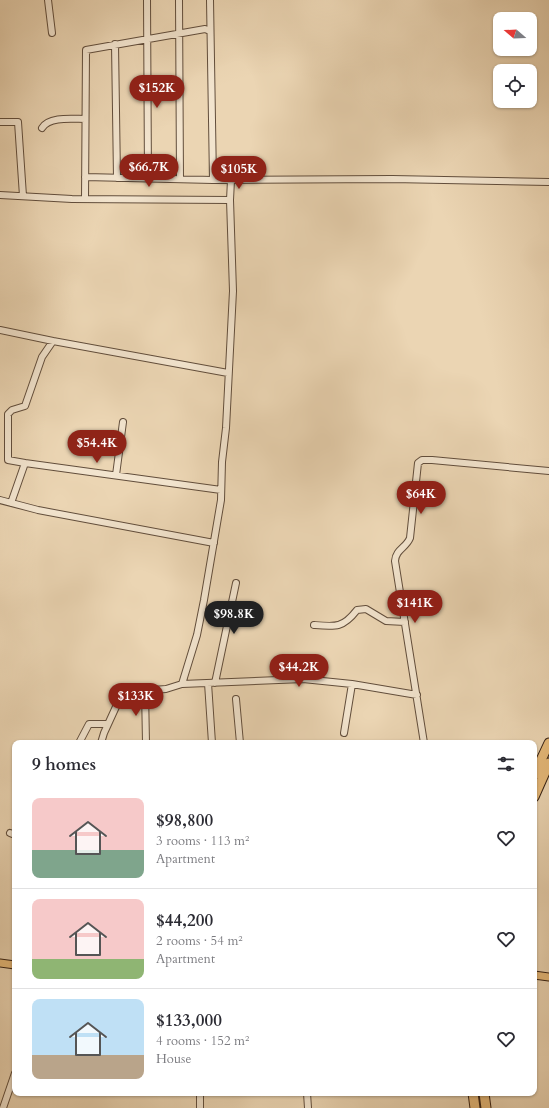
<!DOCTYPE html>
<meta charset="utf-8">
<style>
:root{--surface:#fff;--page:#f7f7f7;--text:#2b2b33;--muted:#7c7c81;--line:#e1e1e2;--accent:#8f2418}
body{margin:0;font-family:Cardo,serif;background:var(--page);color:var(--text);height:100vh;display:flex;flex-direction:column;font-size:15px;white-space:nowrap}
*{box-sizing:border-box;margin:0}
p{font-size:13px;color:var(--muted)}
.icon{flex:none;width:22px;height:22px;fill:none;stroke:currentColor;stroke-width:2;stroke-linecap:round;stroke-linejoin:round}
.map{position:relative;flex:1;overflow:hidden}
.panel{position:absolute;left:12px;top:740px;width:525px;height:356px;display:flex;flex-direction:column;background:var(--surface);border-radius:8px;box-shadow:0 1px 3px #0004}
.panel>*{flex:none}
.needle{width:26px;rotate:289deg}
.tools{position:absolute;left:493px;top:12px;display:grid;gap:8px}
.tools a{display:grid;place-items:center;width:44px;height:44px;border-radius:8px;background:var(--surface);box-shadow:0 1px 3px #0004;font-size:20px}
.price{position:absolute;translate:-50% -34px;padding:0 9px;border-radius:14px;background:var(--accent);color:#fff;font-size:13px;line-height:26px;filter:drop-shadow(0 1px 2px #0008)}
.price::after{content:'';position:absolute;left:50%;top:24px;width:12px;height:9px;margin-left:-6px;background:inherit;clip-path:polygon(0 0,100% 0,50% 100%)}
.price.selected{background:#222;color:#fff}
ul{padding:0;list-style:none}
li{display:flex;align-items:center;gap:12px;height:100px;padding:0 20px}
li+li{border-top:1px solid var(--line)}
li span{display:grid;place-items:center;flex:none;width:112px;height:80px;border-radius:8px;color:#555}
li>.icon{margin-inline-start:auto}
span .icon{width:48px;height:48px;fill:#fffc;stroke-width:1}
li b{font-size:17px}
h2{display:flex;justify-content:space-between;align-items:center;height:48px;padding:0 20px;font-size:17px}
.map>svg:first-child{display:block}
</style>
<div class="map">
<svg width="549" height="1108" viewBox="0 0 549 1108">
<rect width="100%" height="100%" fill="#ebd5b3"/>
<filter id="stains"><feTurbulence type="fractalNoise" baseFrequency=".005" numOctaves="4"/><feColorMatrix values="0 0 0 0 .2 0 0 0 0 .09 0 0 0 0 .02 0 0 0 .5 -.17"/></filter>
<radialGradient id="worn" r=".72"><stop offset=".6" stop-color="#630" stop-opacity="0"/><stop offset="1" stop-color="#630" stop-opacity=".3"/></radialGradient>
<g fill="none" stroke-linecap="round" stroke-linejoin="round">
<defs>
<path id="minor" d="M48,0L52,33
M147,0L148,179
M179,0L180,179
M210,0L213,180
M115,44L117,178
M0,122H18L23,196
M42,128C49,116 73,119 85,119
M85,177L213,180L392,179L549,182
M0,195L72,199L230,200L233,291L226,428L222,462L221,500L204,600L197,635L182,684
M85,199L86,50L205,29L210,31
M230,200L231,180
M0,330L53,341L42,357L25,406L12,410L8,414V460L25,463
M53,341L228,373
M116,475L123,422
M0,500L38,510L214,543
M11,503L25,463L221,490
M314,625C336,627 343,628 357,610L366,609L386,621L405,622
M208,683L212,743
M215,683L236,583
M145,690L146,743
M236,699L240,743
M344,733L352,684
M79,743L89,724H108
M101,743L104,733L120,698L123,694L128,692L166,689L182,684L303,679L352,684L417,695
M424,743L395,561C396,549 406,548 410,538L418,463L422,460H432L549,471
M10,833L15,835
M307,1093L308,1108
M3,1108L15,1073
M200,1108V1093"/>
<path id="major" d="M0,963L15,965
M534,975L549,977"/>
<path id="highway" d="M534,775L549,743
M534,797L549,763
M473,1093L475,1108
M484,1093L486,1108"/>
</defs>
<!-- minor casing -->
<use href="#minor" stroke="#624e3c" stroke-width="8"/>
<!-- major casing -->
<use href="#major" stroke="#352114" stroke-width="9"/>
<!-- highway casing -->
<use href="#highway" stroke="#352114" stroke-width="11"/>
<!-- minor -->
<use href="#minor" stroke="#f2e4ce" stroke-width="6"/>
<!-- major -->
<use href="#major" stroke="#e6ba7a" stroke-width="7"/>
<!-- highway -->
<use href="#highway" stroke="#e6ba7a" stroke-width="9"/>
</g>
<rect width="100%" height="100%" filter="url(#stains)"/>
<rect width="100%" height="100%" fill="url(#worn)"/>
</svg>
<div class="tools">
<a><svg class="needle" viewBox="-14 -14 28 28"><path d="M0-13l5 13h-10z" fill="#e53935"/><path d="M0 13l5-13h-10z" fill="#7c7c81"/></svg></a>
<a><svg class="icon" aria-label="locate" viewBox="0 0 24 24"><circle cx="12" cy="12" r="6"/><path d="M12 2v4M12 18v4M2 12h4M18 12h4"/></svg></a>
</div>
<b class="price" style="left:157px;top:109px">$152K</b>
<b class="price" style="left:149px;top:188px">$66.7K</b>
<b class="price" style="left:239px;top:190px">$105K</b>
<b class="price" style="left:97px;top:464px">$54.4K</b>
<b class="price" style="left:421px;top:515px">$64K</b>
<b class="price" style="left:415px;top:624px">$141K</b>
<b class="price selected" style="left:234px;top:635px">$98.8K</b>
<b class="price" style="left:299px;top:688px">$44.2K</b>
<b class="price" style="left:136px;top:717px">$133K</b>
<section class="panel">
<h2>9 homes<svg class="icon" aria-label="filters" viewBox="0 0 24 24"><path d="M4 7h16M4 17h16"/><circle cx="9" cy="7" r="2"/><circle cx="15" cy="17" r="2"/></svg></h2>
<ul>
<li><span style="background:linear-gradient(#f6c9c9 65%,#7fa58c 0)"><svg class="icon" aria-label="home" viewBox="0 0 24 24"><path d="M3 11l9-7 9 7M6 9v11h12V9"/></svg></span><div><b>$98,800</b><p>3 rooms · 113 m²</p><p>Apartment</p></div><svg class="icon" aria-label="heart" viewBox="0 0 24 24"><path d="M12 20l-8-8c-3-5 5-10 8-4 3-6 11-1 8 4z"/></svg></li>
<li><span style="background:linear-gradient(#f6c9c9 75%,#8fb573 0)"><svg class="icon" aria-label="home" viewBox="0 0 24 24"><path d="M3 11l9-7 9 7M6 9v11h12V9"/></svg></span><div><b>$44,200</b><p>2 rooms · 54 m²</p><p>Apartment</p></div><svg class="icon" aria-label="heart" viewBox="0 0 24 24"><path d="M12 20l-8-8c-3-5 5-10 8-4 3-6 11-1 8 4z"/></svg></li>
<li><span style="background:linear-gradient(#bfe0f5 70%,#b9a48a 0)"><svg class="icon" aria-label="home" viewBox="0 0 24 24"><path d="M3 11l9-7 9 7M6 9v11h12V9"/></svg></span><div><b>$133,000</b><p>4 rooms · 152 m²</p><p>House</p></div><svg class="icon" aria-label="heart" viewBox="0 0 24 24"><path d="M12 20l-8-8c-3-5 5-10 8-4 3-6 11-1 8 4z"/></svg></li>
</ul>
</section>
</div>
